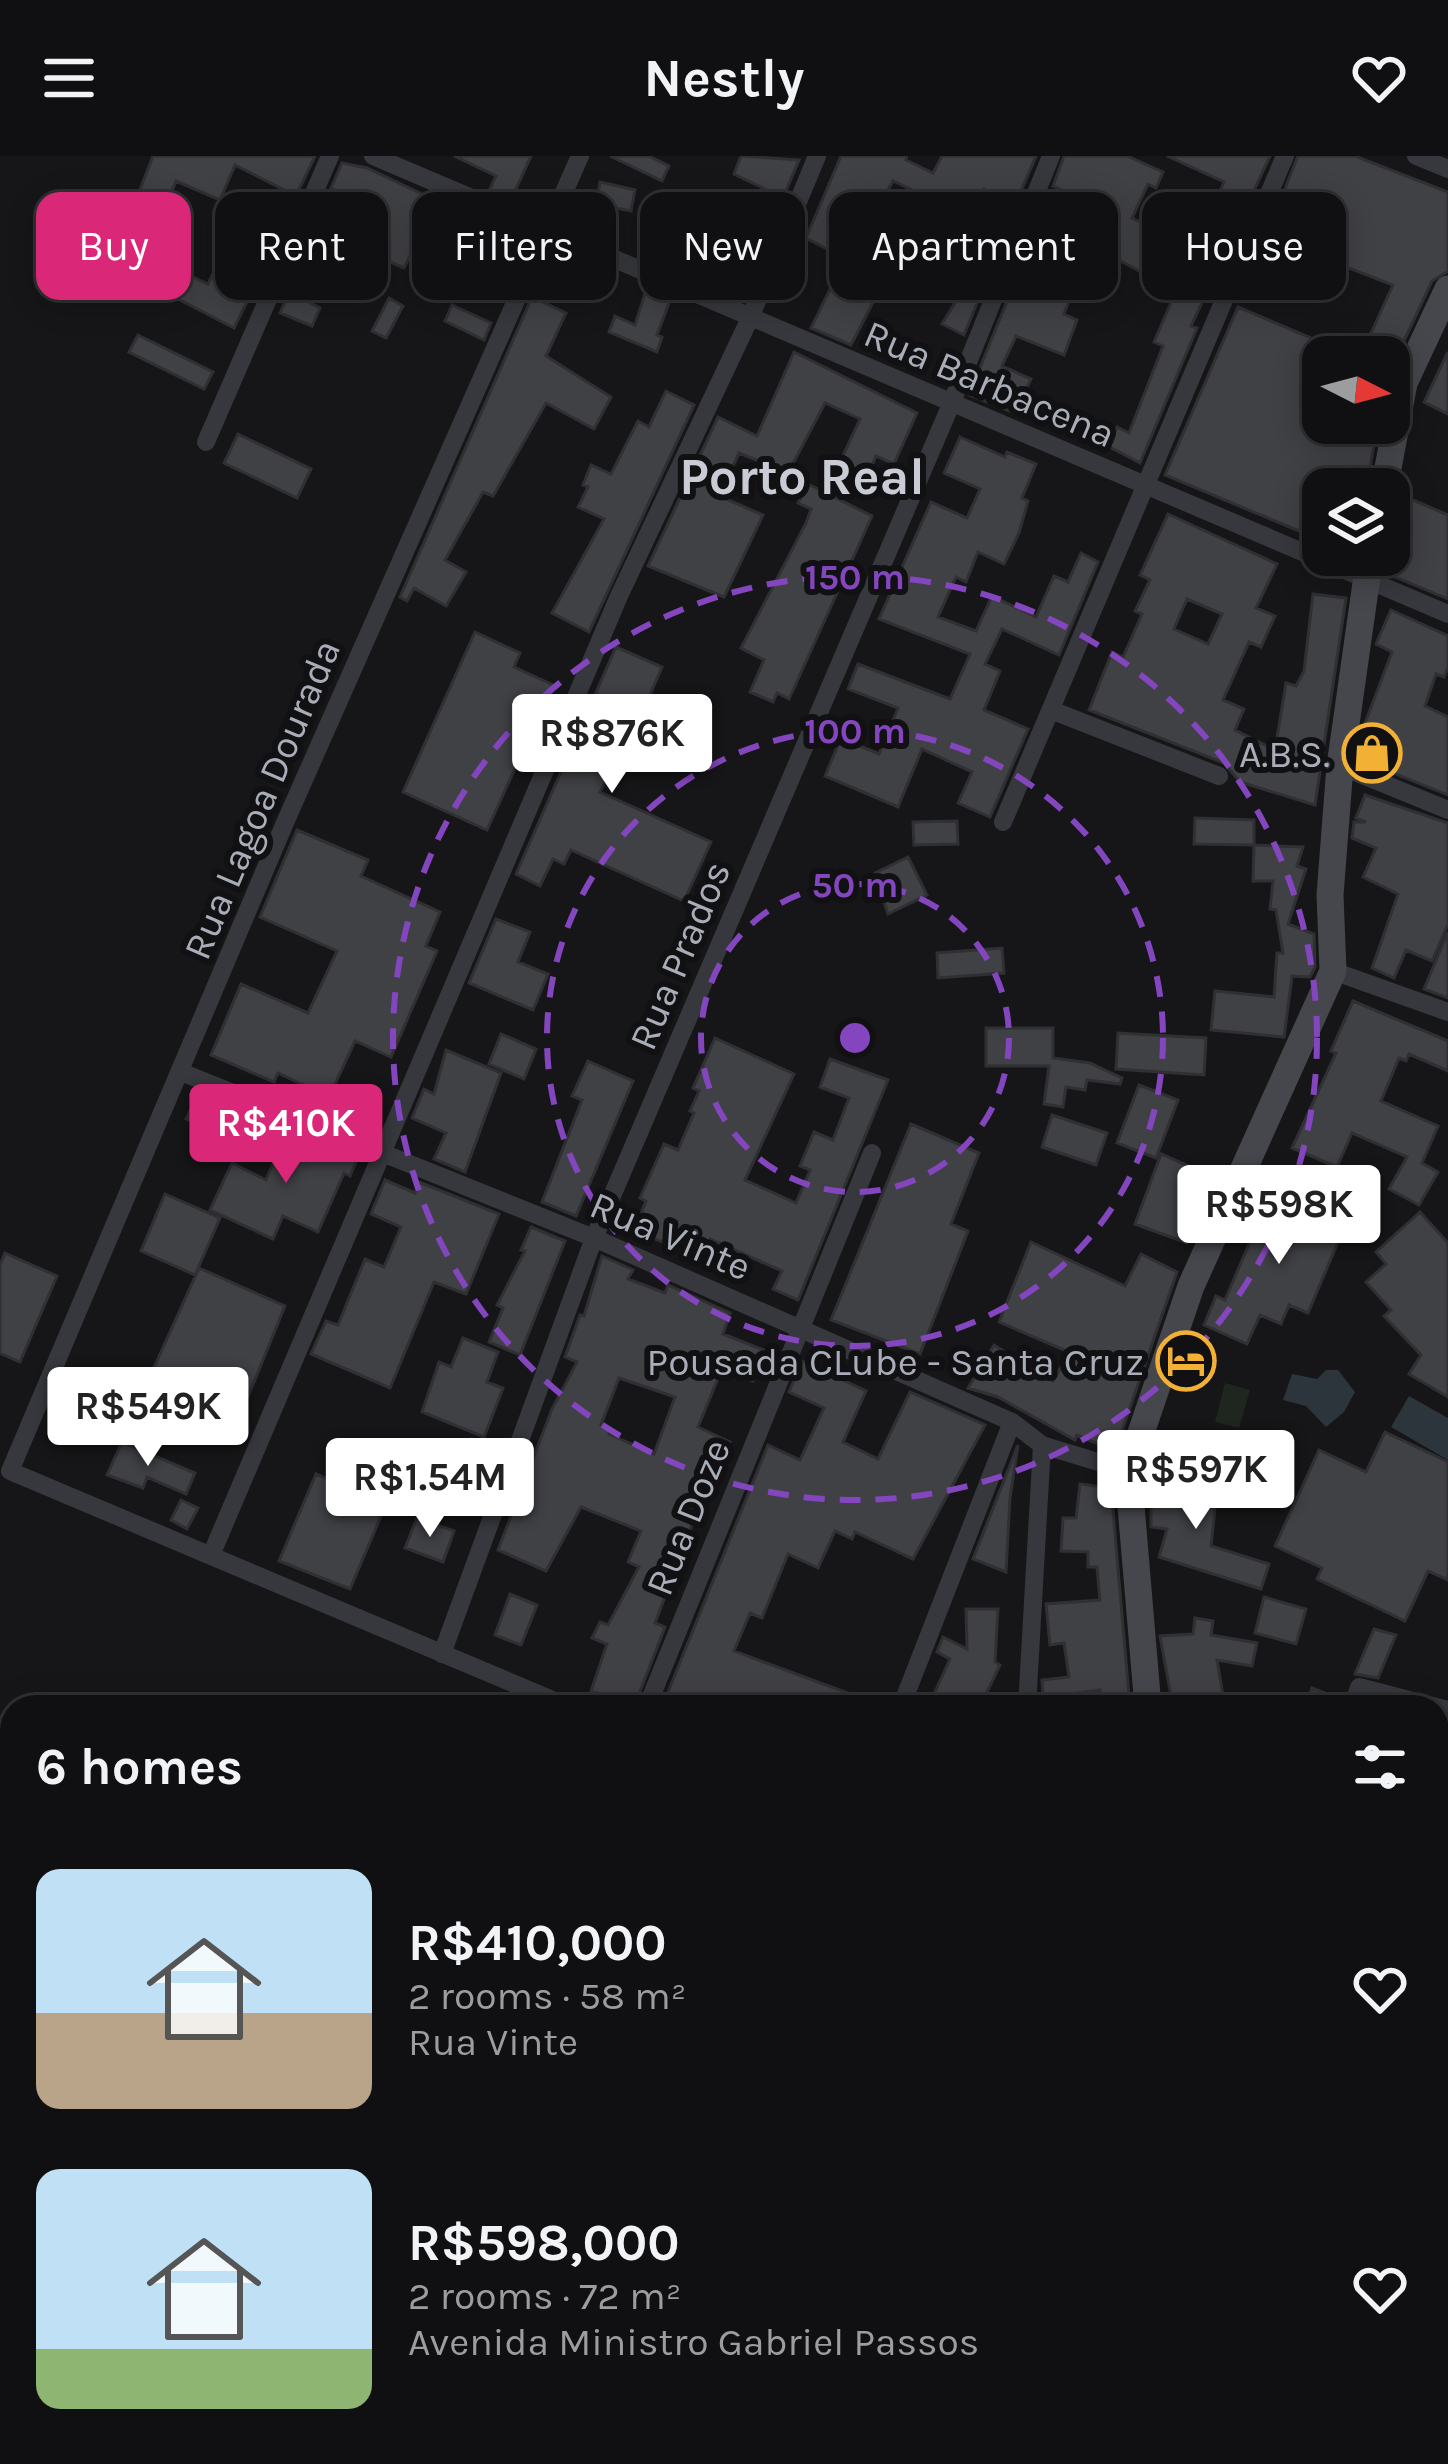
<!DOCTYPE html>
<meta charset="utf-8">
<style>
:root{--surface:#101012;--page:#19191b;--text:#f1f3f6;--muted:#9c9d9f;--line:#303032;--accent:#db2777}
body{margin:0;font-family:Karla,sans-serif;background:var(--page);color:var(--text);height:100vh;display:flex;flex-direction:column;font-size:45px;white-space:nowrap}
*{box-sizing:border-box;margin:0}
p{font-size:39px;color:var(--muted)}
.icon{flex:none;width:66px;height:66px;fill:none;stroke:currentColor;stroke-width:2;stroke-linecap:round;stroke-linejoin:round}
.map{position:relative;flex:1;overflow:hidden}
.side{position:absolute;left:0px;top:1539px;width:1449px;height:771px;display:flex;flex-direction:column;background:var(--surface);border-radius:36px 36px 0 0;box-shadow:0 6px 30px #0003,0 0 0 3px var(--line)}
.side>*{flex:none}
.top-card{position:absolute;left:36px;top:36px;width:1377px;height:108px;display:flex;gap:24px}
.needle{width:78px;rotate:96deg}
.fabs{position:absolute;left:1302px;top:180px;display:grid;gap:24px}
.fabs a{display:grid;place-items:center;width:108px;height:108px;border-radius:24px;background:var(--surface);box-shadow:0 6px 30px #0003,0 0 0 3px var(--line);font-size:60px}
.price{position:absolute;translate:-50% -102px;padding:0 27px;border-radius:12px;background:#fff;color:#222;font-size:39px;line-height:78px;filter:drop-shadow(0 3px 6px #0008)}
.price::after{content:'';position:absolute;left:50%;top:72px;width:36px;height:27px;margin-left:-18px;background:inherit;clip-path:polygon(0 0,100% 0,50% 100%)}
.price.active{background:var(--accent);color:#fff}
ul{padding:0;list-style:none}
li{display:flex;align-items:center;gap:36px;height:300px;padding:0 36px}
li span{display:grid;place-items:center;flex:none;width:336px;height:240px;border-radius:24px;color:#555}
li>.icon{margin-inline-start:auto}
span .icon{width:144px;height:144px;fill:#fffc;stroke-width:1}
li b{font-size:51px}
h2{display:flex;justify-content:space-between;align-items:center;height:144px;padding:0 36px;font-size:51px}
.tag{padding:0 42px;border-radius:24px;background:var(--surface);box-shadow:0 6px 30px #0003,0 0 0 3px var(--line);font-size:42px;line-height:108px}
.tag.active{background:var(--accent);color:#fff}
header{display:flex;justify-content:space-between;align-items:center;height:156px;padding:0 36px;background:var(--surface);font-size:54px;font-weight:700}
.map>svg:first-child{display:block}
</style>
<header><svg class="icon" aria-label="menu" viewBox="0 0 24 24"><path d="M4 6h16M4 12h16M4 18h16"/></svg>Nestly<svg class="icon" aria-label="heart" viewBox="0 0 24 24"><path d="M12 20l-8-8c-3-5 5-10 8-4 3-6 11-1 8 4z"/></svg></header>
<div class="map">
<svg width="1448" height="2308" viewBox="0 0 1448 2308">
<rect width="100%" height="100%" fill="#161618"/>
<!-- green -->
<path fill="#1e261f" d="M1225,1227L1250,1234L1239,1272L1215,1266Z
M1437,1947L1448,1952V2037L1437,2033Z"/>
<!-- water -->
<path fill="#2c353c" d="M1326,1214H1338L1355,1236L1344,1256L1326,1271L1306,1250L1283,1244L1292,1218L1317,1223Z
M1409,1240L1448,1262V1304L1391,1271Z
M4,1661L12,1668V1876L0,1854Z
M2,1958C21,2002 12,2054 5,2099L12,2103V2212L0,2209Z
M115,2298H433L426,2308H121Z"/>
<!-- building -->
<path fill="#404145" stroke="#303034" stroke-width="3" fill-rule="evenodd" d="M153,0H315L296,40L235,9L220,44L176,25L160,65L132,54Z
M454,0H531L511,44L489,35L496,20Z
M610,0H649L669,10L662,25Z
M741,0L799,4L783,42L734,18Z
M841,0H907L906,4L933,17L942,0H1036L1015,49L984,33L967,68L1002,86L964,179L942,168L969,124L902,88L925,40L893,25L867,72L849,64L833,96L806,82Z
M1064,0H1127L1163,16L1156,32L1148,28L1132,62L1188,89L1198,68L1204,70L1224,26L1167,0H1270L1191,170L1197,172L1140,307L1108,290L1117,271L1129,277L1163,190L1154,186L1176,135L1084,85L1066,123L1076,127L1064,158L1077,164L1064,199L1016,180L1002,210L1031,223L1015,257L969,239L1010,138L1027,144L1045,99L1030,91L1040,69L1047,72L1064,35L1053,30Z
M1298,0H1355L1448,36V115L1432,125L1389,217V201H1360L1393,129L1266,80Z
M342,7L367,12L475,63L477,59L522,78L498,132L471,121L476,110L417,85L404,112L365,95L369,87L341,74L356,43L331,32Z
M600,26L635,34L631,55L596,48Z
M703,42L728,53L695,123L641,100L670,47L695,59Z
M241,61L279,81L234,172L159,133L176,113L208,128Z
M301,111L319,119L310,147L320,152L312,170L280,157Z
M863,115L884,125L851,189L811,172L830,133L849,143Z
M647,131L671,142L657,179L662,181L657,196L609,176L615,160L635,169Z
M532,141L566,157L546,200L611,241L594,273L546,247L493,340L483,336L445,404L466,416L446,450L414,432L407,445L400,441Z
M389,142L403,150L386,182L372,175Z
M452,149L491,167L484,184L445,165Z
M1238,151L1356,201H1323V222L1308,258L1323,260V267H1378L1366,333H1316L1299,375L1165,319Z
M138,179L213,216L204,233L129,196Z
M794,196L917,257L894,308L876,300L868,319L840,306L860,263L825,247L788,317L739,297L719,340L763,359L724,441L648,410L718,261L757,280Z
M1448,196V258L1424,246Z
M666,235L694,249L589,476L552,457L604,363L578,351L588,331L583,329L591,309L611,318L638,265L649,271Z
M238,278L311,313L297,342L224,307Z
M960,281L1005,301L1007,296L1036,308L1022,342L1028,345L1019,377L1004,408L978,396L966,426L956,421L938,461L976,475L992,440L1036,461L1054,420L1068,426L1081,397L1098,406L1059,499L1002,473L985,508L1000,515L984,554L1028,573L990,661L958,647L972,616L922,593L898,651L825,620L841,582L879,598L898,552L848,533L858,508L950,543L970,498L879,463L931,346L967,362L980,333L944,317Z
M808,328L872,360L789,543L777,537L773,546L750,536L764,504L741,492L806,367L811,353L798,347Z
M1406,341L1448,359V443L1395,421L1411,382L1392,374Z
M1168,358L1277,408L1256,452L1275,460L1261,491L1249,486L1223,544L1244,553L1235,574L1275,594L1286,527L1296,530L1304,515L1313,438L1346,442L1315,649L1240,626L1224,607L1089,554L1112,496L1123,501L1142,458L1135,455L1150,424L1140,419ZM1187,443L1222,458L1208,488L1174,473Z
M1391,454L1448,480V511L1444,521L1436,518L1425,550L1448,561V639L1361,604L1374,571L1365,567L1392,496L1376,488Z
M475,476L520,497L514,511L553,529L487,674L403,636Z
M616,491L662,511L640,562L648,566L636,591L625,586L600,636L711,686L684,745L571,694L564,708L553,703L540,730L516,718Z
M1365,639L1448,667V768L1432,805L1406,794L1394,822L1372,812L1398,738L1363,721L1376,692L1352,682L1354,666H1366L1356,662Z
M1195,662L1254,664V689L1194,688Z
M957,665L958,688L914,689L913,666Z
M297,674L368,704L361,720L440,756L426,790L437,795L391,901L355,885L329,941L278,917L274,926L211,899L241,828L308,857L337,795L260,761Z
M1254,689L1303,691L1297,710L1306,713L1288,768L1314,778L1315,811L1310,821L1292,820L1284,881L1211,874L1215,835L1274,841L1277,797H1283L1276,754L1270,753L1273,725H1253Z
M908,701L927,739L888,758L875,717Z
M496,763L530,776L518,806L548,818L533,854L469,827Z
M1448,776V842L1424,833Z
M1002,792L1004,817L938,822L937,797Z
M1353,845L1448,885V915L1409,898L1406,905L1399,902L1381,945L1438,970L1422,1007L1438,1016L1419,1049L1389,1033L1407,1001L1352,977L1337,1011L1292,992L1336,897L1331,895Z
M986,872H1053V902L1090,907L1122,922L1120,928L1087,924L1085,934L1066,931L1063,951L1044,948L1049,910H986Z
M1118,877L1206,882L1204,919L1116,913Z
M501,878L536,893L524,923L489,908Z
M715,882L794,918L745,1024L796,1047L810,1014L800,1010L814,976L833,984L849,942L820,931L830,903L888,924L798,1144L773,1133L782,1115L710,1083L702,1101L634,1075L646,1045L640,1042L664,988L678,994L694,957L690,955L699,935L693,932Z
M446,894L501,917L465,1016L434,1003L446,977L412,962L424,933L434,938Z
M588,905L633,925L576,1060L542,1046L582,944L572,940Z
M1139,929L1178,944L1156,1002L1117,987Z
M198,937L228,950L216,977L186,963Z
M1052,959L1107,977L1096,1009L1042,991Z
M911,968L979,997L951,1068L968,1075L920,1198L831,1164Z
M280,970L358,1002L350,1020L344,1017L318,1076L283,1060L273,1083L210,1054L232,1007L266,1024L280,990L273,987Z
M1161,998L1214,1021L1187,1087L1135,1068Z
M385,1024L415,1037L419,1026L499,1058L466,1138L434,1126L390,1232L311,1198L326,1165L338,1169L365,1103L384,1111L401,1071L371,1058Z
M165,1038L220,1062L195,1119L141,1095Z
M1302,1041L1349,1060L1308,1157L1289,1149L1281,1168L1260,1159L1247,1188L1204,1169L1216,1140L1225,1144L1268,1044L1296,1056Z
M1420,1056L1448,1087V1241L1409,1218L1421,1199L1384,1160L1391,1154L1366,1126L1386,1108L1376,1096Z
M531,1071L565,1085L520,1199L489,1186L503,1152L497,1149L525,1095L521,1094Z
M1031,1086L1125,1130L1141,1098L1177,1116L1115,1295L1077,1279L1075,1284L998,1241L968,1232L994,1189L1053,1225L1069,1196L999,1166Z
M5,1097L57,1120L20,1206L0,1197V1109Z
M602,1100L633,1114L628,1123L665,1137L668,1129L730,1157L723,1178L764,1194L753,1225L722,1213L698,1271L730,1286L714,1326L705,1321L690,1356L695,1357L689,1378L655,1467L665,1471L634,1551L591,1535L607,1488L592,1482L600,1466L608,1469L639,1411L628,1406L641,1375L581,1351L546,1415L498,1394L552,1253L577,1206L565,1201L580,1159L584,1160ZM619,1222L675,1241L654,1298L609,1278L611,1273L601,1269Z
M199,1112L285,1150L236,1270L231,1269L223,1287L137,1249Z
M463,1182L498,1196L487,1226L503,1232L484,1281L422,1256L439,1206L451,1211Z
M802,1205L866,1235L843,1286L878,1303L910,1236L985,1269L913,1403L855,1376L852,1383L835,1375L818,1412L788,1398L762,1462L750,1457L734,1495L886,1551H809L785,1541L780,1551H662L768,1289L800,1304L824,1252L789,1236Z
M1385,1276L1448,1306V1424L1428,1415L1405,1465L1317,1423L1322,1412L1275,1390L1319,1294L1366,1316Z
M472,1283L493,1293L482,1317L461,1307Z
M122,1286L195,1317L186,1338L147,1321L143,1332L107,1319Z
M1018,1289L1010,1342L1006,1416L973,1403Z
M1151,1316L1196,1321L1193,1349L1215,1352L1211,1390L1269,1408L1261,1433L1159,1401L1167,1373L1151,1371Z
M316,1318L387,1346L350,1433L279,1405Z
M1080,1328L1111,1332L1130,1551H1085L1084,1542L1100,1539V1534L1043,1542L1042,1524L1069,1521L1064,1487L1050,1489L1046,1448L1100,1444L1097,1411H1088V1396L1061,1395L1063,1362H1076Z
M181,1344L198,1352L187,1373L171,1364Z
M417,1362L454,1375L443,1406L405,1392Z
M510,1438L537,1449L521,1489L495,1479Z
M1264,1441L1306,1453L1296,1488L1255,1477Z
M966,1453H998L995,1506L1000,1509L980,1551H928L950,1503L937,1496L943,1481L967,1493Z
M1195,1462L1213,1465L1211,1479L1257,1487L1252,1510L1217,1504L1225,1551H1173L1160,1480L1193,1478Z
M1374,1473L1396,1479L1378,1522L1355,1518Z
M1312,1532L1341,1543L1340,1551H1305Z"/>
<g fill="none" stroke-linecap="round" stroke-linejoin="round">
<!-- lane -->
<path stroke="#37383d" stroke-width="9" d="M922,2298L931,2308
M1441,2308L1448,2290"/>
<!-- street -->
<path stroke="#37383d" stroke-width="18" d="M373,0L1448,458
M1416,0L1448,13
M206,286L330,0
M1051,554L1219,620
M1340,610L1448,654
M1003,666L1285,0
M1333,815L1448,856
M181,916L594,1082L1012,1266L1042,1289L1128,1315
M212,1397L619,440L750,162L817,0
M442,1498L594,1082L952,246L1051,0
M569,1551L10,1315L284,669L580,0
M647,1551L872,997
M901,1551L1012,1266
M1027,1551L1042,1289
M1353,1551L1359,1531L1448,1554
M1437,1888L1448,1864
M1437,1937L1448,1942
M1437,2040L1448,2044"/>
<!-- secondary -->
<path stroke="#45474d" stroke-width="27" d="M1384,333L1404,227L1448,133
M1148,1551L1128,1315L1191,1130L1333,815L1330,739L1340,610L1370,399
M1240,2308L1245,2298"/>
</g>
<!-- distance rings -->
<g fill="none" stroke="#8446be" stroke-width="6" stroke-dasharray="21 15">
<circle cx="855" cy="882" r="154"/>
<circle cx="855" cy="882" r="308"/>
<circle cx="855" cy="882" r="462"/>
</g>
<!-- icons -->
<defs>
<symbol id="shop-ring" viewBox="-11 -11 22 22"><circle r="9.5" fill="#111113" stroke="#f2b134" stroke-width="1.5"/><path d="M-5-2.5h2.3a2.7 3.5 0 0 1 5.4 0H5L5.5 6h-11ZM-1.5-2.5h3a1.5 2.3 0 0 0-3 0Z" fill="#f2b134"/></symbol>
<symbol id="hotel-ring" viewBox="-11 -11 22 22"><circle r="9.5" fill="#111113" stroke="#f2b134" stroke-width="1.5"/><path d="M-6-4.5h1.5V1H6V5H4.5V3h-9V5H-6ZM-4 0a1.8 1.8 0 1 1 3.6 0ZM.5 0V-2.5h3Q6-2.5 6 0Z" fill="#f2b134"/></symbol>
</defs>
<g fill-rule="evenodd">
<use href="#shop-ring" x="1339" y="564" width="66" height="66"/>
<use href="#hotel-ring" x="1153" y="1172" width="66" height="66"/>
</g>
<g text-anchor="middle" stroke-width="12" stroke-linejoin="round" paint-order="stroke">
<!-- street labels -->
<g font-size="39" fill="#a8adb8" stroke="#111113">
<text transform="translate(990 227) rotate(23)" y="14">Rua Barbacena</text>
<text transform="translate(261 643) rotate(-67)" y="14">Rua Lagoa Dourada</text>
<text transform="translate(679 799) rotate(-67)" y="14">Rua Prados</text>
<text transform="translate(671 1079) rotate(23)" y="14">Rua Vinte</text>
<text transform="translate(687 1361) rotate(-68)" y="14">Rua Doze</text>
</g>
<!-- poi labels -->
<g font-size="39" fill="#a8adb8" stroke="#111113" text-anchor="end">
<text x="1330" y="611">A.B.S.</text>
<text x="1144" y="1219">Pousada CLube - Santa Cruz</text>
</g>
<!-- district labels -->
<g font-size="51" font-weight="bold" fill="#c9ccd4" stroke="#111113">
<text x="802" y="338">Porto Real</text>
</g>
</g>
<circle cx="855" cy="882" r="18" fill="#8446be" stroke="#111113" stroke-width="6"/>
<g font-size="36" text-anchor="middle" font-weight="bold" fill="#8446be" stroke="#111113" stroke-width="12" stroke-linejoin="round" paint-order="stroke">
<text x="855" y="433">150 m</text>
<text x="855" y="587">100 m</text>
<text x="855" y="741">50 m</text>
</g>
</svg>
<div class="fabs">
<a><svg class="needle" viewBox="-14 -14 28 28"><path d="M0-13l5 13h-10z" fill="#e53935"/><path d="M0 13l5-13h-10z" fill="#9c9d9f"/></svg></a>
<a><svg class="icon" aria-label="layers" viewBox="0 0 24 24"><path d="M12 4l9 5-9 5-9-5zM3 14l9 5 9-5"/></svg></a>
</div>
<b class="price" style="left:612px;top:640px">R$876K</b>
<b class="price active" style="left:286px;top:1030px">R$410K</b>
<b class="price" style="left:1279px;top:1111px">R$598K</b>
<b class="price" style="left:148px;top:1313px">R$549K</b>
<b class="price" style="left:1196px;top:1376px">R$597K</b>
<b class="price" style="left:430px;top:1384px">R$1.54M</b>
<div class="top-card">
<a class="tag active">Buy</a>
<a class="tag">Rent</a>
<a class="tag">Filters</a>
<a class="tag">New</a>
<a class="tag">Apartment</a>
<a class="tag">House</a>
</div>
<section class="side">
<h2>6 homes<svg class="icon" aria-label="filters" viewBox="0 0 24 24"><path d="M4 7h16M4 17h16"/><circle cx="9" cy="7" r="2"/><circle cx="15" cy="17" r="2"/></svg></h2>
<ul>
<li><span style="background:linear-gradient(#bfe0f5 60%,#b9a48a 0)"><svg class="icon" aria-label="home" viewBox="0 0 24 24"><path d="M3 11l9-7 9 7M6 9v11h12V9"/></svg></span><div><b>R$410,000</b><p>2 rooms · 58 m²</p><p>Rua Vinte</p></div><svg class="icon" aria-label="heart" viewBox="0 0 24 24"><path d="M12 20l-8-8c-3-5 5-10 8-4 3-6 11-1 8 4z"/></svg></li>
<li><span style="background:linear-gradient(#bfe0f5 75%,#8fb573 0)"><svg class="icon" aria-label="home" viewBox="0 0 24 24"><path d="M3 11l9-7 9 7M6 9v11h12V9"/></svg></span><div><b>R$598,000</b><p>2 rooms · 72 m²</p><p>Avenida Ministro Gabriel Passos</p></div><svg class="icon" aria-label="heart" viewBox="0 0 24 24"><path d="M12 20l-8-8c-3-5 5-10 8-4 3-6 11-1 8 4z"/></svg></li>
</ul>
</section>
</div>
